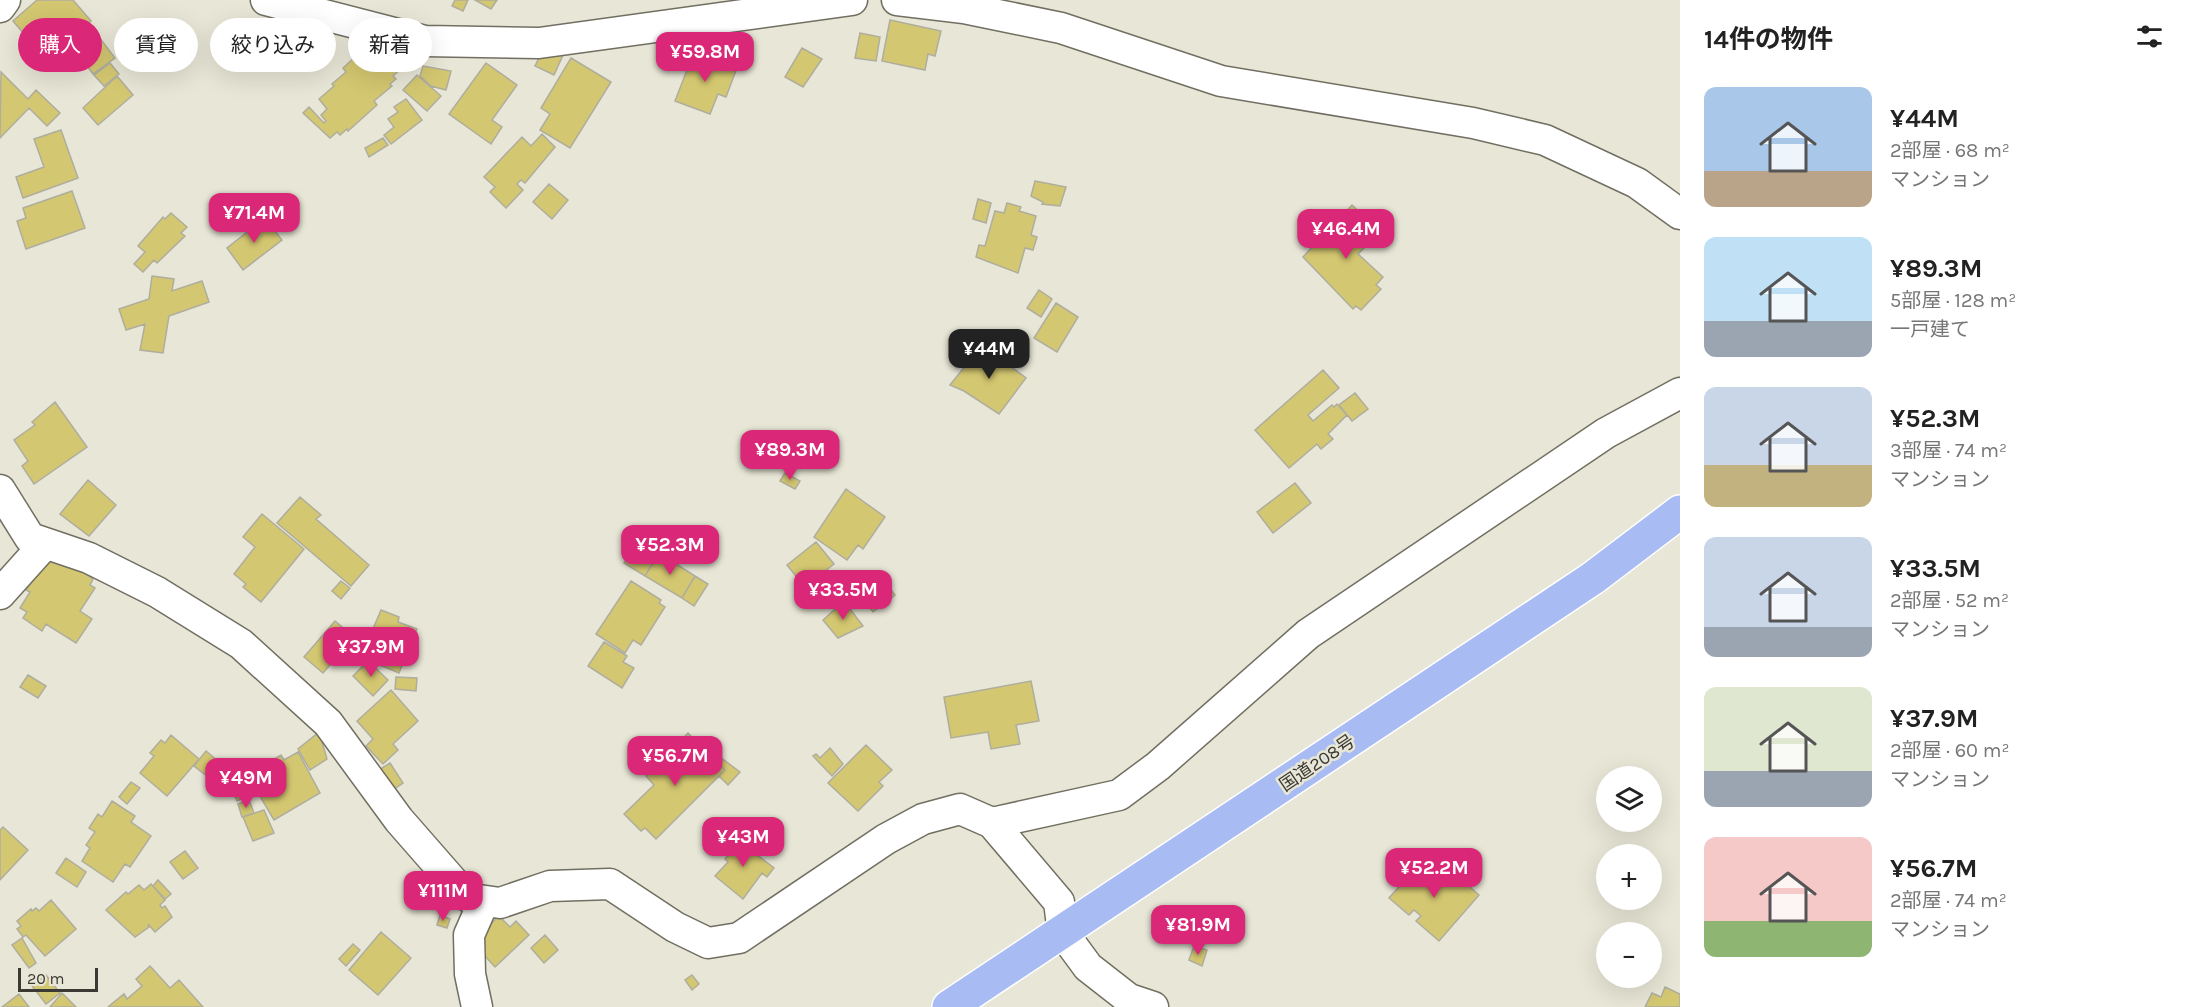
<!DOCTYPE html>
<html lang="ja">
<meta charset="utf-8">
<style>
:root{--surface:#fff;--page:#f2f2f2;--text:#222;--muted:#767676;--accent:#db2777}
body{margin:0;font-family:Karla,"Noto Sans JP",sans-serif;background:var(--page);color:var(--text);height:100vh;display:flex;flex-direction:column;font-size:22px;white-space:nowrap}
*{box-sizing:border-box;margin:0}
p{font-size:20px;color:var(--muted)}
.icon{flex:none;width:33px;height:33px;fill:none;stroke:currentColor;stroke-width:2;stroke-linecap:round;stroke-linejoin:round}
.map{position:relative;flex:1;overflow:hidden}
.drawer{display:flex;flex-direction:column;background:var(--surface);width:510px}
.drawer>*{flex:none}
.top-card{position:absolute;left:18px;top:18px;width:570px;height:54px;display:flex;gap:12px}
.buttons{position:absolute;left:1596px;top:766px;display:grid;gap:12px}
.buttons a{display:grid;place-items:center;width:66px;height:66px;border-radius:50%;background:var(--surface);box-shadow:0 6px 24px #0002;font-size:30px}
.scale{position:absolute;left:18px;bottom:15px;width:80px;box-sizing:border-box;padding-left:6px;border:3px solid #3a3933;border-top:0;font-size:16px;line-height:21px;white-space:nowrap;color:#3a3933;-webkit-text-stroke:4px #e8e6d6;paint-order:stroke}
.price{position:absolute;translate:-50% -51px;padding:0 14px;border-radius:12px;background:var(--accent);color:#fff;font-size:20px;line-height:39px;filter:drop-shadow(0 2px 3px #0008)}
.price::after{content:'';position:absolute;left:50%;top:36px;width:18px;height:14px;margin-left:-9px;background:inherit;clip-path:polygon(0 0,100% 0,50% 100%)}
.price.active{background:#222;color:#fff}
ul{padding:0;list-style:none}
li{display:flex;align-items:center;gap:18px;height:150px;padding:0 24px}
li span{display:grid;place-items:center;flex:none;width:168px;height:120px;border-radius:12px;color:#555}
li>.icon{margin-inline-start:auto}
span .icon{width:72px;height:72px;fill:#fffc;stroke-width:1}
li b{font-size:26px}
h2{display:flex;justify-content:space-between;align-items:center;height:72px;padding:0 24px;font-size:26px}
.chip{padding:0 21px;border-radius:27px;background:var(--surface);box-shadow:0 6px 24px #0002;font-size:21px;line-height:54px}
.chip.active{background:var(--accent);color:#fff}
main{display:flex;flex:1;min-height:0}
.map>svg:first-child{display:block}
</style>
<main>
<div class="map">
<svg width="1680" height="1007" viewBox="0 0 1680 1007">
<rect width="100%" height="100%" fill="#e8e6d6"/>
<!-- building -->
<path fill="#d4c771" stroke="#aead9e" stroke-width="1.5" d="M37,0H73L91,21L65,45L63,43L56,49L50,42L37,49L13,21Z
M455,0H468L463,11L452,6Z
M475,0H497L491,9Z
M890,20L941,31L935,56L928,54L925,70L882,61Z
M90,25L115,58L93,74L69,42Z
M860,33L880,37L876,61L855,58Z
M372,44L375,48L378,46L401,69L393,76L396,79L390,84L392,86L374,101L377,105L348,131L347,129L340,135L337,132L330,138L303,113L309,107L324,123L326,121L321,115L327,109L319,99L334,86L332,84L346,72L343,68L355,57L358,60L369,54L365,50Z
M545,46L563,55L554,75L535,66Z
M802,48L822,59L803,87L785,77Z
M694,52L737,68L726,97L718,94L710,114L675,101Z
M571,58L611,82L570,148L540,130L550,114L541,108Z
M110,63L119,74L104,86L94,75Z
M486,63L517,85L492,120L502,127L491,144L449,114Z
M423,66L451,71L446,90L431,86L420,76Z
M1,72L28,99L36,90L60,113L47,126L29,108L0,138Z
M417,75L441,96L427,111L403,90Z
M117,76L133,95L98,125L83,108Z
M406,99L422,120L391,144L384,135L394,127L388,119L398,112L394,107Z
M61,130L78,178L23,198L16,177L44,167L34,139Z
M542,134L555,147L525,183L521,180L517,184L523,190L506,208L490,192L495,187L484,177L522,137L531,146Z
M383,138L388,145L369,157L365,148Z
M1035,181L1066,187L1060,206L1042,204L1043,202L1031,196Z
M549,184L568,200L552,219L533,202Z
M72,191L85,228L26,249L17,221L26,218L23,208Z
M978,199L991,203L986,223L973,219Z
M1007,203L1021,207L1019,211L1036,216L1031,235L1037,237L1033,250L1025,248L1018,273L976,257L979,245L985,246L995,211L1004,213Z
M1352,205L1372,224L1362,235L1370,242L1358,254L1383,277L1376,285L1381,289L1361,310L1356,306L1353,309L1303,257Z
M171,213L187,227L181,233L185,236L157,263L154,260L143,272L134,264L145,252L138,246L163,217L165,219Z
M265,218L282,240L243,270L227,248Z
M152,276L174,279L172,291L202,281L209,302L169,316L163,353L140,350L145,324L126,330L119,309L149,299Z
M1039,290L1052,299L1041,317L1027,308Z
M1056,303L1078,317L1057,352L1034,338Z
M982,345L1026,378L999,414L964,391L950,385Z
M1323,370L1339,388L1308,415L1313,421L1332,405L1334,407L1337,404L1347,415L1328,434L1333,439L1321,449L1317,444L1289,468L1255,430Z
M1355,393L1368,409L1352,421L1339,405Z
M55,402L87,447L34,484L22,466L28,461L14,440L35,425L32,422Z
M785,473L800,481L795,489L780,481Z
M88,480L116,505L89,536L60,514Z
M1295,483L1311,503L1273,533L1257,512Z
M846,489L885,517L863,549L858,545L847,560L814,537Z
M300,497L321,515L316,519L369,565L351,586L277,523Z
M262,514L304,549L261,602L243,587L246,584L234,574L255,547L243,537Z
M640,536L648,542L646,545L659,553L645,576L624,563Z
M816,542L834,564L805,587L787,565Z
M54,553L93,579L90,585L95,588L80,611L92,619L76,643L46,624L42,631L23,618L27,612L20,608L30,592L26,590L43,564L46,565Z
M659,553L695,576L682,598L645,576Z
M879,574L895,595L873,612L857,591Z
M695,576L708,584L694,606L682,598Z
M341,581L350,588L341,599L332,591Z
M631,581L661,600L659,603L665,607L641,645L633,640L625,653L596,634Z
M844,601L863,626L838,638L823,620Z
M381,610L399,617L398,622L417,629L399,673L370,661L374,654L364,650Z
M335,621L354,637L323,673L304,657Z
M604,642L627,656L623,662L634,668L622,688L588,666Z
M368,661L388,680L373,696L353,676Z
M28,675L46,686L38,698L20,687Z
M396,677L417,678L416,691L395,689Z
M1031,681L1039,721L1016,725L1020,744L991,749L988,732L951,738L944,697Z
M391,690L418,721L393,744L398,750L383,764L366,746L373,739L357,721Z
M319,732L327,759L310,770L298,749Z
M688,733L725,770L656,839L645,828L641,831L624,814L654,785L646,776L655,767L661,773L674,761L667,754Z
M171,735L199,759L167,796L140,773L154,756L150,753L161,740L165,743Z
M866,745L892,770L879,782L883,786L858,811L828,783Z
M708,748L740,772L728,785L719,776L725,770L705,750Z
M830,748L843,764L832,776L813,756L816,754L820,758Z
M206,751L225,767L220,774L226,779L220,786L194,766Z
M298,752L320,793L274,820L254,786L265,780L258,769L281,755L284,760Z
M390,763L403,783L384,796L371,775Z
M253,769L260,783L250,788L253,794L237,801L228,781Z
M131,782L140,788L127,804L119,797Z
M249,800L254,813L242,817L238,804Z
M112,801L135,816L131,822L151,836L130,867L125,864L113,882L82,861L90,848L86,845L95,832L89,828L98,814L102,817Z
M264,810L274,833L253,841L243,817Z
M3,827L28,850L0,880V830Z
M743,836L760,850L756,854L774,868L767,877L762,873L743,899L715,876L728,862L725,859Z
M185,851L198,868L183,879L170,862Z
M66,858L86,872L77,887L56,873Z
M1423,860L1445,879L1452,871L1479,895L1439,941L1416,921L1421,916L1414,910L1409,915L1389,898Z
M158,880L171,894L165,899L153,886Z
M151,884L165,900L160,905L162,908L165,906L172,917L155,932L148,924L149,927L135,937L106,910L126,892L128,894L139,885L144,890Z
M51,900L76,929L45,956L26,935L23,937L17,929L21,926L17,921L31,909L32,911L36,908L39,911Z
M440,915L450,919L447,928L437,925Z
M499,916L510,927L516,921L529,935L495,967L472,942Z
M381,932L411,958L378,995L349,970Z
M545,935L558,950L544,963L531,948Z
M22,938L36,963L29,968L12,945Z
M353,944L360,950L346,966L339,959Z
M1194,946L1207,950L1202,966L1189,960Z
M150,966L170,988L179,980L203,1007H108L124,994L127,999L142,986L136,979Z
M46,975L60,993L46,1004L32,986Z
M692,975L699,984L692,990L685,980Z
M1665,987L1680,994V1007H1645L1652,993L1661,997Z
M62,993L76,1007H50Z
M19,994L29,1007H2Z"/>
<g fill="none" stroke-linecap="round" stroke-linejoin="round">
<defs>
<path id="minor" d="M266,0L425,41L539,43L852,0
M897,0L964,8L1061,28L1221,81L1473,123L1545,140L1637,183L1680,214
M0,7L5,0
M0,490L30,538L89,558L157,592L241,644L328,723L399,820L462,892L472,899L500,903L550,886L610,884L675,927L708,943L739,938L886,839L923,819L960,809L992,823L1059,902L1063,933L1088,967L1129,999L1153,1007
M0,594L44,545
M992,823L1119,795L1158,766L1308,634L1606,433L1680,393
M477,1007L470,974L469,935L484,901"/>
<path id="trunk" d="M949,1007L1593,578L1680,512"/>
</defs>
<!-- minor casing -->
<use href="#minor" stroke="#716f61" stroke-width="33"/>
<!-- trunk casing -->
<use href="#trunk" stroke="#fff" stroke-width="36"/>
<!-- minor -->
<use href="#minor" stroke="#fff" stroke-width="30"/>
<!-- trunk -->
<use href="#trunk" stroke="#a8bcf3" stroke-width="33"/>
</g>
<g text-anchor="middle" stroke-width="5" stroke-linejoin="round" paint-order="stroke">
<!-- street labels -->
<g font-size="18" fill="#3a3933" stroke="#e8e6d6">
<text transform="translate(1317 763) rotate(-34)" y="6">国道208号</text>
</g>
</g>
</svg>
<div class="buttons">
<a><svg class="icon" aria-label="layers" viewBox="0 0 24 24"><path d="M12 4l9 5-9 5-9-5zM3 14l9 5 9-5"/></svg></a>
<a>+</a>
<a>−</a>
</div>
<div class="scale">20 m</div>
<b class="price" style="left:705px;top:83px">¥59.8M</b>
<b class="price" style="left:254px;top:244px">¥71.4M</b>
<b class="price" style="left:1346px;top:260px">¥46.4M</b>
<b class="price active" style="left:989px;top:380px">¥44M</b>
<b class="price" style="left:790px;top:481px">¥89.3M</b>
<b class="price" style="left:670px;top:576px">¥52.3M</b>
<b class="price" style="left:843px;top:621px">¥33.5M</b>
<b class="price" style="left:371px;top:678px">¥37.9M</b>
<b class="price" style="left:675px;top:787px">¥56.7M</b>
<b class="price" style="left:246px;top:809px">¥49M</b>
<b class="price" style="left:743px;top:868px">¥43M</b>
<b class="price" style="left:1434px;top:899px">¥52.2M</b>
<b class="price" style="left:443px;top:922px">¥111M</b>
<b class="price" style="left:1198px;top:956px">¥81.9M</b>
<div class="top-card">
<a class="chip active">購入</a>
<a class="chip">賃貸</a>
<a class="chip">絞り込み</a>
<a class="chip">新着</a>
</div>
</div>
<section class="drawer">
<h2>14件の物件<svg class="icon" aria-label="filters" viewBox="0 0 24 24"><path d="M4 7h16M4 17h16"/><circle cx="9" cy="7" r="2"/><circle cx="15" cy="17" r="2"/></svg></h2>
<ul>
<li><span style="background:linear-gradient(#a9c7e8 70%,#b9a48a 0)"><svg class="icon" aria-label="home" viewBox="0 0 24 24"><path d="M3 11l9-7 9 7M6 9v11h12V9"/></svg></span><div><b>¥44M</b><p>2部屋 · 68 m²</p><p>マンション</p></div></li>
<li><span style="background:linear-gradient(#bfe0f5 70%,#9aa5b1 0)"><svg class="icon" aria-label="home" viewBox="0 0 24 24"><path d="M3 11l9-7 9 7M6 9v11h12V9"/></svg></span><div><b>¥89.3M</b><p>5部屋 · 128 m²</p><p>一戸建て</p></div></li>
<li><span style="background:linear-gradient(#c9d6e8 65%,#c2b280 0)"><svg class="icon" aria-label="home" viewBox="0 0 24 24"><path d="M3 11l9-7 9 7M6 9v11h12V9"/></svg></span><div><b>¥52.3M</b><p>3部屋 · 74 m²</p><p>マンション</p></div></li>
<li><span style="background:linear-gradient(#c9d6e8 75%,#9aa5b1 0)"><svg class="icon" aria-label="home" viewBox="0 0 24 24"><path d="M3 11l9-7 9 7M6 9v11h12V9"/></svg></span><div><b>¥33.5M</b><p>2部屋 · 52 m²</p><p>マンション</p></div></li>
<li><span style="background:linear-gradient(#dfe7d0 70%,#9aa5b1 0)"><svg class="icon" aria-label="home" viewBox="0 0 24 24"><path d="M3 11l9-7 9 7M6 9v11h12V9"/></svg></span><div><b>¥37.9M</b><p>2部屋 · 60 m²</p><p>マンション</p></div></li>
<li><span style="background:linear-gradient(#f6c9c9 70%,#8fb573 0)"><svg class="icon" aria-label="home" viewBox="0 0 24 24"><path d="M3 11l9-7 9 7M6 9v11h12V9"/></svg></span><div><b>¥56.7M</b><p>2部屋 · 74 m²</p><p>マンション</p></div></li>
</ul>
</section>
</main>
